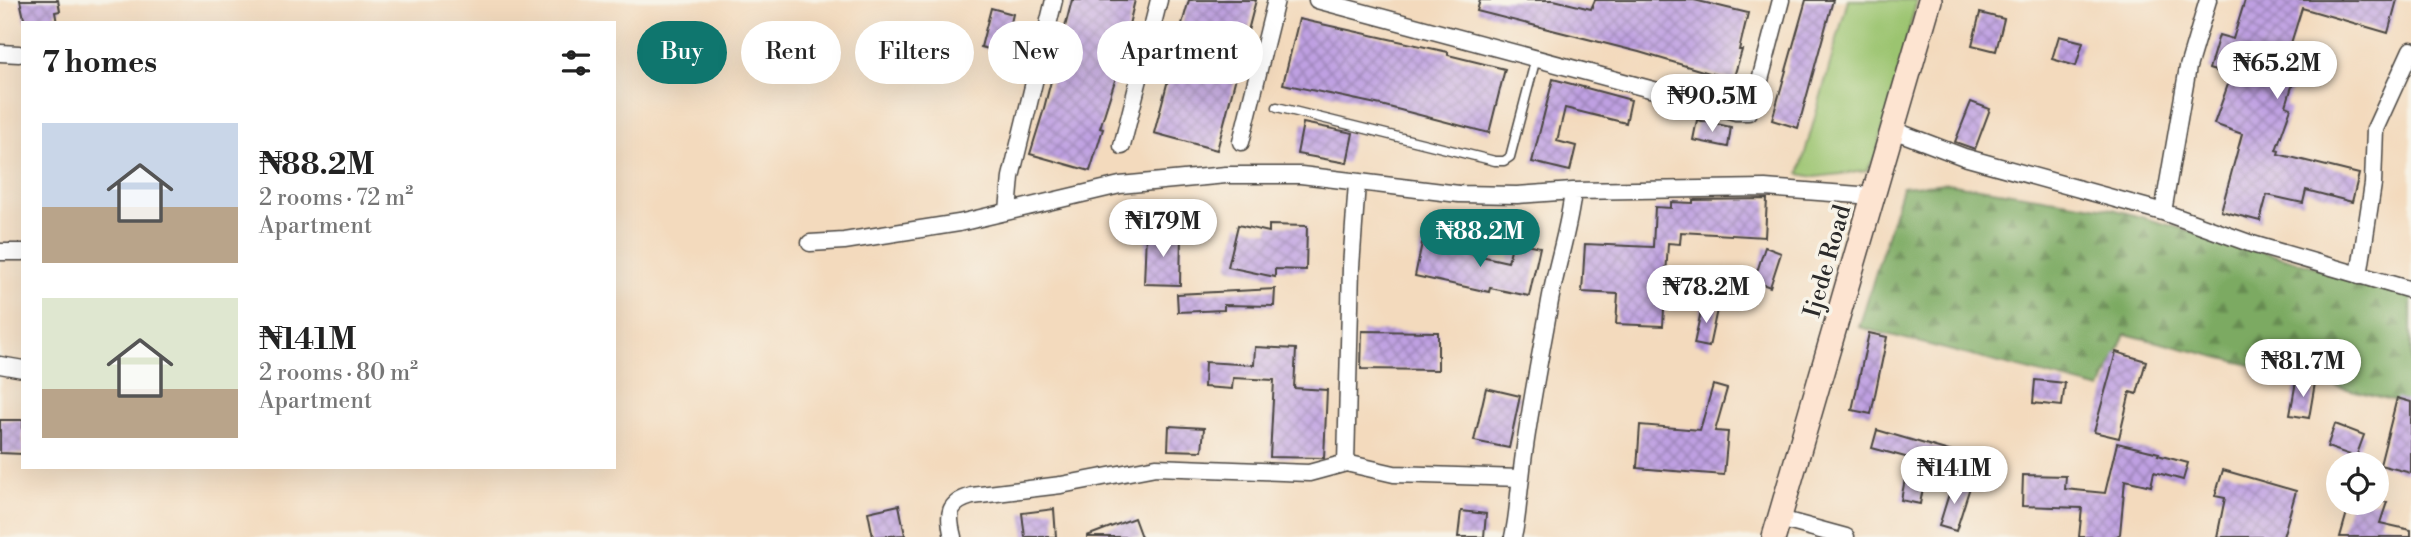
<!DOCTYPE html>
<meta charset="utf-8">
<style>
:root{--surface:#fff;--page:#f6f6f6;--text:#222;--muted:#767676;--accent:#0f766e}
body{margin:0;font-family:"Libre Bodoni",serif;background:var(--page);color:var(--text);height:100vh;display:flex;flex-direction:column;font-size:26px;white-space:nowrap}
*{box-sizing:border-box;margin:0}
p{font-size:23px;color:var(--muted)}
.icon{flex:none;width:38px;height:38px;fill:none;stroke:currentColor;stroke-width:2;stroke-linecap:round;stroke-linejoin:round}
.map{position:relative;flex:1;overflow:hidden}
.side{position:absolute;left:21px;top:21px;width:595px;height:448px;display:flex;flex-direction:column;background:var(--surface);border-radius:0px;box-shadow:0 7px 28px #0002}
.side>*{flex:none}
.banner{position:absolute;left:637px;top:21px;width:665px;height:63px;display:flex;gap:14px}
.buttons{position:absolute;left:2326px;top:452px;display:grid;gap:14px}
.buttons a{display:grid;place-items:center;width:63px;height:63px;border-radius:50%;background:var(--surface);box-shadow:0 7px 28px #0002;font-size:35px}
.price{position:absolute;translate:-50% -60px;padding:0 16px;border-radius:24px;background:#fff;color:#222;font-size:23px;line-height:46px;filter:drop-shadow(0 2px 4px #0008)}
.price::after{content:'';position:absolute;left:50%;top:42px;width:21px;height:16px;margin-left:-10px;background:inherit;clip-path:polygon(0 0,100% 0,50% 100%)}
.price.on{background:var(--accent);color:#fff}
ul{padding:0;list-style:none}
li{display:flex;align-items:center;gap:21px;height:175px;padding:0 21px}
li span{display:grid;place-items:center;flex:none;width:196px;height:140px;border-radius:0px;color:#555}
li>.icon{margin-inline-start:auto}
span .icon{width:84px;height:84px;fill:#fffc;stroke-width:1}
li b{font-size:30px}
h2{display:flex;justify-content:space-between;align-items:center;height:84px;padding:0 21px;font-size:30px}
.chip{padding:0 24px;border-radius:32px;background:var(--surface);box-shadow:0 7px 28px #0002;font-size:24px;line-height:63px}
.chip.on{background:var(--accent);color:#fff}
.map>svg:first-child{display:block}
</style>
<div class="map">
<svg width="2411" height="537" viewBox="0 0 2411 537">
<defs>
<pattern id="forest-firs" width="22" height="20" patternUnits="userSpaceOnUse" patternTransform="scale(1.75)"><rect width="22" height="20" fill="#7caa62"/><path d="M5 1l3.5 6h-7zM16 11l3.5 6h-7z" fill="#668b51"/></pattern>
<pattern id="building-cross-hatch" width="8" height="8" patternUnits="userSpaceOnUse" patternTransform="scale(1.75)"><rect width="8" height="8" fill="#bfa0e2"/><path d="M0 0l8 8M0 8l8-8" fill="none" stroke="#9b83b7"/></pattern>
</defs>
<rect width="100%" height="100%" fill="#f7f3e8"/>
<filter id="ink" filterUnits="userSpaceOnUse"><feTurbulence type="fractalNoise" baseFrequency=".0143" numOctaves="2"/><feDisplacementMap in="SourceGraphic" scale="14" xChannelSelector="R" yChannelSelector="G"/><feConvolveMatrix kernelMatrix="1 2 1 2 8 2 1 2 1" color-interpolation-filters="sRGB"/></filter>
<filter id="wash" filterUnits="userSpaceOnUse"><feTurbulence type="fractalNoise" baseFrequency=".00686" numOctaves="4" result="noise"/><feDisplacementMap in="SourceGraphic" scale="28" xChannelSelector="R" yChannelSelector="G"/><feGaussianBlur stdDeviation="1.57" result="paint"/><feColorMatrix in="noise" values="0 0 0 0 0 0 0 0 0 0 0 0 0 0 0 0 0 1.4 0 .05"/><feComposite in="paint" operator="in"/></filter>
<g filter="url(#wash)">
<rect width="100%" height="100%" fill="#f3dabd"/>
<!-- grass -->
<path fill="#9bc470" stroke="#63784e" stroke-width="2" d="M1848,0H1917L1876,156L1866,171L1815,177L1799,174Z"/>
<!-- forest -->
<path fill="url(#forest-firs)" stroke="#546a46" stroke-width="2" d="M1947,183L2113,209L2411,294V405L2125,334L2101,389L1859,327L1902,187Z"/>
<g id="blocks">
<!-- building -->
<path fill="url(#building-cross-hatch)" d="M20,0H58L60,11L55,12L57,23H25Z
M1072,0H1135L1117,74L1100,128L1103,129L1090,171L1030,154L1043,112Z
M1189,0H1256L1217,150L1154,133L1168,80L1166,79Z
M1480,0H1554L1591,9L1595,0H1694L1748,13L1739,50H1742L1733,80L1639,52L1477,11Z
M1806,0H1833L1798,128L1772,120Z
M2245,0H2397L2388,33L2302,8L2287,56L2300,60L2286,106L2291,108L2276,150L2279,151L2278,154L2359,174L2352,202L2306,190L2303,203L2267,195L2260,221L2221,211L2242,134L2214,124L2231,76L2209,69L2219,35L2233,39Z
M991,8L1013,14L1004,53L981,47Z
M1980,13L2004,19L1996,51L1972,45Z
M1299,19L1448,52V55L1505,69L1489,133L1381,105L1283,84Z
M2059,36L2083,42L2076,66L2052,59Z
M1553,79L1631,100L1626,123L1565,108L1557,141L1576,146L1570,171L1532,162Z
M1971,102L1990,109L1975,149L1955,142Z
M1697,120L1731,127L1728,147L1693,140Z
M1303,123L1353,133L1347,163L1297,154Z
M1767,199L1765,237L1681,232L1680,244L1668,243L1663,326L1616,324L1618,294L1582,292L1585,244L1653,247L1655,207L1671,208V202L1693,203V200Z
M1238,225L1269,232V225L1307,226L1306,270L1275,269V277L1228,267Z
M1146,233L1181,234L1180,285L1144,284Z
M1513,241L1540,247L1529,296L1490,288L1489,292L1415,276L1422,243L1508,262Z
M1765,247L1781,253L1770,287L1754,281Z
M1275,289L1274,306L1224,305V310L1178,312L1177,294Z
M1703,302L1718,305L1709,347L1694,344Z
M1362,331L1438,332V370L1361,369Z
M1869,333L1887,337L1871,414L1852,410Z
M1255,347L1296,349L1294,388L1327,390L1324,458L1270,457L1274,380L1233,378L1232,389L1204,387L1205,362L1254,365Z
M2116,352L2146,361L2137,394L2130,392L2119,438L2094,432Z
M2035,380L2065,383L2062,406L2033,403Z
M2296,381L2315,383L2309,418L2290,415Z
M1713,385L1727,389L1715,431L1728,432L1724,475L1637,468L1640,425L1700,430Z
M1486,388L1520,396L1509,448L1474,441Z
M2397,398L2411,402V473L2380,465Z
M0,420H23V454L0,453Z
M2335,424L2364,435L2356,457L2327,447Z
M1169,426L1204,428L1202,451L1168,450Z
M1877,430L1966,456L1960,481L1926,472L1920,504L1901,500L1909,458L1872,448Z
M2117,443L2159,453L2158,455L2188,463L2183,480L2154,472L2151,486L2125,480L2120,534L2115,537H2079L2082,508L2022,506L2023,475L2066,476L2065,489L2105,493Z
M2223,470L2296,491L2283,537H2217L2225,498L2215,496Z
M1953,481L1970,487L1956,531L1939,526Z
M2350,502H2387L2380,523L2411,530V537H2340Z
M899,505L905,535L873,537L868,512Z
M1054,509L1056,537H1025L1022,513Z
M1461,511L1486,514L1484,537H1458Z
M1134,518L1141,537H1087V536Z"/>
</g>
</g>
<g filter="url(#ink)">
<use href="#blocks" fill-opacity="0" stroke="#494541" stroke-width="2"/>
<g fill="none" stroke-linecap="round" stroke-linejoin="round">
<defs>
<path id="service" d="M1277,107L1495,161H1504L1510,157L1536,58"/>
<path id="minor" d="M1317,0L1736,112H1748L1754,103L1781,0
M0,53L19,54
M1893,130L1964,157L2163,212L2252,244L2411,290
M1241,142L1276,0
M1122,146L1159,0
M1008,211L1011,177L1054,0
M2163,212L2188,67L2208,0
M810,243L844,241L959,223L1120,185L1226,175H1301L1459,194L1517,195L1573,191L1765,188L1873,196
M0,252H23
M2359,276L2373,184L2375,129L2411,50
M0,365L23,369
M1346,463L1351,267L1357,183
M1780,519L1846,537
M953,537C947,513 948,503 972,496L1061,485L1156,467L1309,473L1346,463L1394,474L1521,478
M1513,537C1518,517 1518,498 1521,478C1527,421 1539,364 1549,307C1555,268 1569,231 1573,191"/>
<path id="secondary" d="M1774,537L1930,0"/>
</defs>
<!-- service casing -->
<use href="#service" stroke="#494541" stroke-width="11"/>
<!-- minor casing -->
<use href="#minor" stroke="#494541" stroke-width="19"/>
<!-- secondary casing -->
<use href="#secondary" stroke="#494541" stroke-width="26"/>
<!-- service -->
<use href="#service" stroke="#fff" stroke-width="8"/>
<!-- minor -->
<use href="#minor" stroke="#fff" stroke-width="16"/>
<!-- secondary -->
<use href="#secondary" stroke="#fde4d1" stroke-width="23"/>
</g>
</g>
<g text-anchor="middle" stroke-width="7" stroke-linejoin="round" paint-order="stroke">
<!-- street labels -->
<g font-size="24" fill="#2b2b2b" stroke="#f7f3e8">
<text transform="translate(1827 261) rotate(-74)" y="8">Ijede Road</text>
</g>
</g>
</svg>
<div class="buttons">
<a><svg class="icon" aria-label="locate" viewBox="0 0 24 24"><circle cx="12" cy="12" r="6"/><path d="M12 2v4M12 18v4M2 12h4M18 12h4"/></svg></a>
</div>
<b class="price" style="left:2277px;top:101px">₦65.2M</b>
<b class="price" style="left:1712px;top:134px">₦90.5M</b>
<b class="price" style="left:1163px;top:259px">₦179M</b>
<b class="price on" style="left:1480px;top:269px">₦88.2M</b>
<b class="price" style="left:1706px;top:325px">₦78.2M</b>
<b class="price" style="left:2303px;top:399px">₦81.7M</b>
<b class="price" style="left:1954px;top:506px">₦141M</b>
<div class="banner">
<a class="chip on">Buy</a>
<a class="chip">Rent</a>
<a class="chip">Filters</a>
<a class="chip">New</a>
<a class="chip">Apartment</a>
</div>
<section class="side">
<h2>7 homes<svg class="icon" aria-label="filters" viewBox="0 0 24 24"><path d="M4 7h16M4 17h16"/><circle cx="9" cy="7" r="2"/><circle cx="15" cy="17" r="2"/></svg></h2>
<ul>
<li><span style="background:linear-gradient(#c9d6e8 60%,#b9a48a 0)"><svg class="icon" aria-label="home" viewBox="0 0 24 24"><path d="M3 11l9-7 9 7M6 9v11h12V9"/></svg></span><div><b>₦88.2M</b><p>2 rooms · 72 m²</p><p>Apartment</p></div></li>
<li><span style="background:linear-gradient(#dfe7d0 65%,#b9a48a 0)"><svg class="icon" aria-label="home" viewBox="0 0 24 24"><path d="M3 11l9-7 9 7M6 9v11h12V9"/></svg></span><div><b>₦141M</b><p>2 rooms · 80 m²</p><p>Apartment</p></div></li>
</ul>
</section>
</div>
